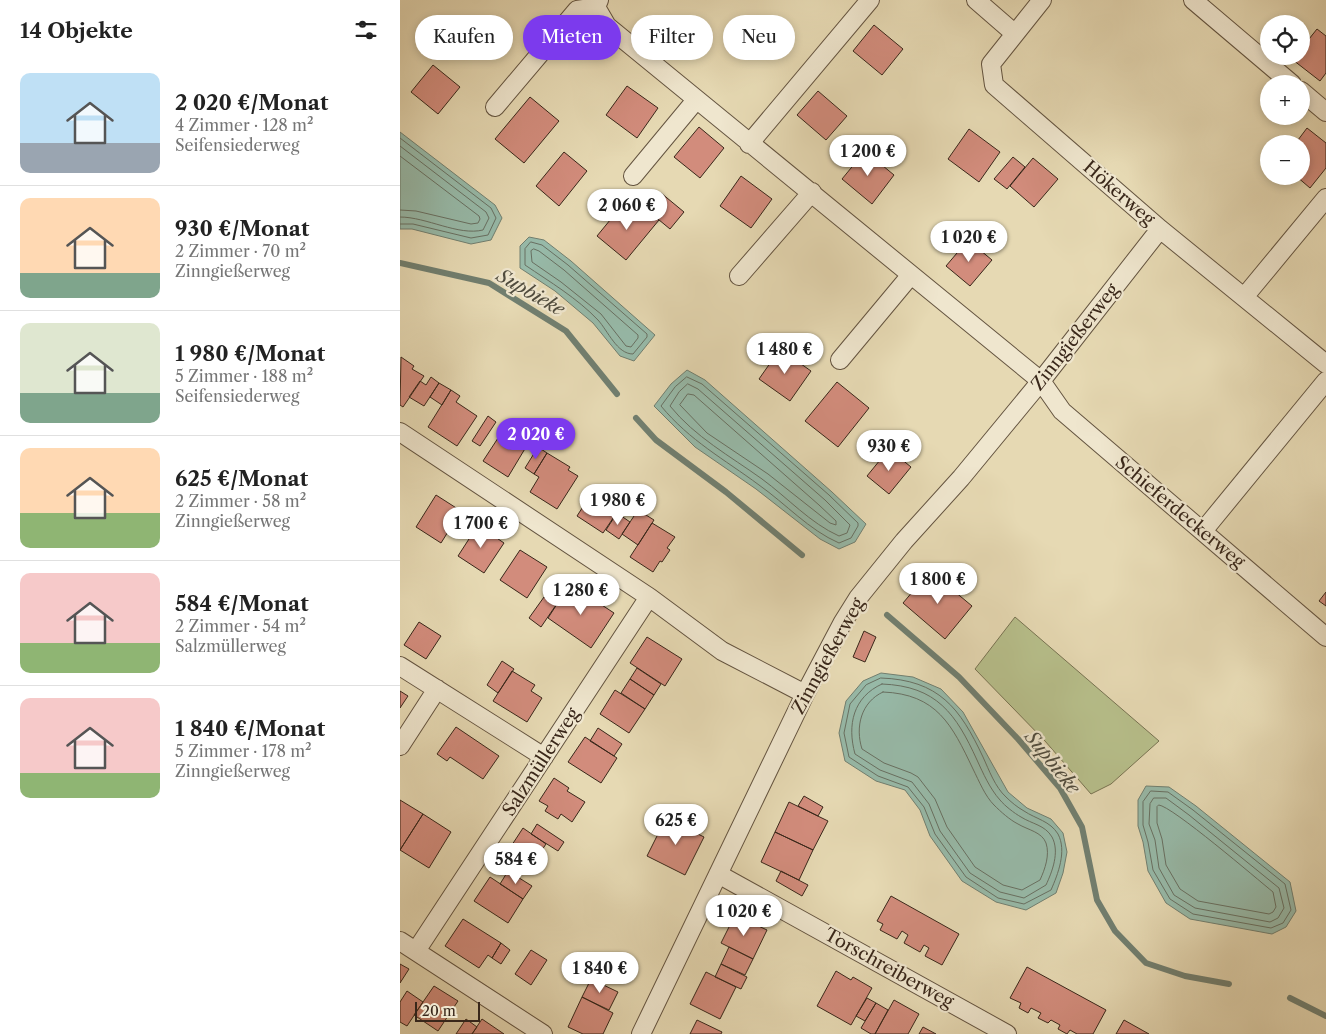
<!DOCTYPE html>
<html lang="de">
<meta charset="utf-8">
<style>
:root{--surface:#fff;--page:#f2f2f2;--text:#222;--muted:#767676;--line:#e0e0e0;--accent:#7c3aed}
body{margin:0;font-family:"Libre Caslon Text",serif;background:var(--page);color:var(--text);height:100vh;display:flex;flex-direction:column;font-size:19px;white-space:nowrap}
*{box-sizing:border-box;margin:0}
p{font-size:16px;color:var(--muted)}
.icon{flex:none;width:28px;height:28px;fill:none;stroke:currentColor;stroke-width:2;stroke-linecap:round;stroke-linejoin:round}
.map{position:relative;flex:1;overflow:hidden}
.details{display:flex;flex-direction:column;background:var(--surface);width:400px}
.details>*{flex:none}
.hud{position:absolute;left:15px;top:15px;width:475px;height:45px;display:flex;gap:10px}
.fabs{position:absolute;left:860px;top:15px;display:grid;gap:10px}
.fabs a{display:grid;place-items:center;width:50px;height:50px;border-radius:50%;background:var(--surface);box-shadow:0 2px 8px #0003;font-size:25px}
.scale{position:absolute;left:15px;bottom:12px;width:65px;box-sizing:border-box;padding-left:5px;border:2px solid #39271a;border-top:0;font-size:14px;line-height:18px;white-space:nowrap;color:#39271a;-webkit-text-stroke:4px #efe6ce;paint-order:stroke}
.price{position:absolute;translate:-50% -42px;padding:0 11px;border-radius:18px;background:#fff;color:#222;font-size:16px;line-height:32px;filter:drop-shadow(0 1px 2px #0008)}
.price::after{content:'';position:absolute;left:50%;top:30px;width:15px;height:11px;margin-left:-8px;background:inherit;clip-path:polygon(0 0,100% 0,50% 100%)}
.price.on{background:var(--accent);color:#fff}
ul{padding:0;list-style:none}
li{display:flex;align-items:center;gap:15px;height:125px;padding:0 20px}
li+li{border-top:1px solid var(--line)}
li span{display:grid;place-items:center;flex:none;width:140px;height:100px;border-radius:10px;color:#555}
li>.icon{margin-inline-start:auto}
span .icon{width:60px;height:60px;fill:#fffc;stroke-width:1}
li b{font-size:21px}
h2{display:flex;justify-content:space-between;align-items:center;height:60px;padding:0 20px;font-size:21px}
.pill{padding:0 18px;border-radius:22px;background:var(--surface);box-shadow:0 2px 8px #0003;font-size:18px;line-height:45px}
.pill.on{background:var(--accent);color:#fff}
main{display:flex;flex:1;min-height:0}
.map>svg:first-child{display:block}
</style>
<main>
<section class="details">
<h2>14 Objekte<svg class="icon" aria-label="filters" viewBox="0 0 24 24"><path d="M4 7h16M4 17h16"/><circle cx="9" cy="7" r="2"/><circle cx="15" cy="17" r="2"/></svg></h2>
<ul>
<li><span style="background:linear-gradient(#bfe0f5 70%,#9aa5b1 0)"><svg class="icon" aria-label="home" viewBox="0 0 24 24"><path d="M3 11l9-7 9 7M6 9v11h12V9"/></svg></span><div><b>2 020 €/Monat</b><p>4 Zimmer · 128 m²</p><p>Seifensiederweg</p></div></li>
<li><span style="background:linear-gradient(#ffd9b3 75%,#7fa58c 0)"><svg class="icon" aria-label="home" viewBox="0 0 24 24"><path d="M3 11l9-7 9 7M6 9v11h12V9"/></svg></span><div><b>930 €/Monat</b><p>2 Zimmer · 70 m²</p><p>Zinngießerweg</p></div></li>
<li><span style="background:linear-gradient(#dfe7d0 70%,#7fa58c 0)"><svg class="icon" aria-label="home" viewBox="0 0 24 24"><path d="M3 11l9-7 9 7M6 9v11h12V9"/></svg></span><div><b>1 980 €/Monat</b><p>5 Zimmer · 188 m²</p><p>Seifensiederweg</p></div></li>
<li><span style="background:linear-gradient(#ffd9b3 65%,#8fb573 0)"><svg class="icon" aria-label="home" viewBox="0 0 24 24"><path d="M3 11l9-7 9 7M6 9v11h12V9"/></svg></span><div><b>625 €/Monat</b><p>2 Zimmer · 58 m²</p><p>Zinngießerweg</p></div></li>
<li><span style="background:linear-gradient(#f6c9c9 70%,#8fb573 0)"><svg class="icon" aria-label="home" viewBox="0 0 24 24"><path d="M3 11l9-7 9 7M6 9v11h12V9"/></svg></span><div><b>584 €/Monat</b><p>2 Zimmer · 54 m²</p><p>Salzmüllerweg</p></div></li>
<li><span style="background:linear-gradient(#f6c9c9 75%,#8fb573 0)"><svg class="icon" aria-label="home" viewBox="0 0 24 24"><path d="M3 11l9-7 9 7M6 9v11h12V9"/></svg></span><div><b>1 840 €/Monat</b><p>5 Zimmer · 178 m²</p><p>Zinngießerweg</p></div></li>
</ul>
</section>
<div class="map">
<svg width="926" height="1034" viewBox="0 0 926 1034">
<rect width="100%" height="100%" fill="#e6d9b3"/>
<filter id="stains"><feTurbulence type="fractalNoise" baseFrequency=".004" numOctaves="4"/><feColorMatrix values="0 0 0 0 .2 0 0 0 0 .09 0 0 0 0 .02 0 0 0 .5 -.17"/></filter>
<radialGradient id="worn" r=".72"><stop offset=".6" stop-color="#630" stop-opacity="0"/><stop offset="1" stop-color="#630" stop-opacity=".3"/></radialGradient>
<!-- green -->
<path fill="#b7bf8b" stroke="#787352" d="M615,617L759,741L711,784L691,794L645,741L575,669Z"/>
<!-- water -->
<path fill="#97baa9" stroke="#717f70" d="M0,132L95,205L102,218L91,240L71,244L12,229H0Z
M129,237L144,240L171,261L255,335L234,361L220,356L193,323L155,291L120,268V246Z
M287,370L305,380L432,492L466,524L455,542L439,549L420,539L356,489L295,447L254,406L271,384Z
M481,673L513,677L541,689L563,712L608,792L627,808L651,819L663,833L667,852L663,873L656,893L626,910L596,902L562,881L530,836L520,810L505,790L476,781L445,761L439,733L446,701L463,681Z
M746,786L769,787L796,806L890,882L896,911L886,927L872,934L790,919L766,903L748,871L743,842L738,826V800Z"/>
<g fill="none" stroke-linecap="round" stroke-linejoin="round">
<!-- shore -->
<path stroke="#687062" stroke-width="1" d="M0,138L91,208L96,218L88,235L71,238L13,224H0
M0,146L86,212L89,218L83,230C58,236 27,217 0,217
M0,156L79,216L80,219L78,223L71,224L16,211L0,210
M131,242L142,245L168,265L247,334V337L233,354C217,354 208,331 198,320C177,298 150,282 125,265V249Z
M134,249L139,251L164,270L238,335V338L231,347L226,346L201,314L161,282L132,262L131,251Z
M287,377L302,384L429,495L458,523V526L451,538L439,543C409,530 386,504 359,485C324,459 290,441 261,406L275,387Z
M288,384L298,389L425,500L450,525L447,533L439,536C410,523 388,498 362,479C330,456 295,437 270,406L279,392Z
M288,394L294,395L419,505L436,521V525L430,523L368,474L307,433L280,405Z
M481,678C539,680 560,708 583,757C589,770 595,787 606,797C611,802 617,807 624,811C636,819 650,821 658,834C667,851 658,874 651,890L624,904L598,898L566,877L535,834L524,807L508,787L478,776L449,757L444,733L450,704L466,685Z
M482,684C537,686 556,714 577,760C583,773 590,789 600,800C605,806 614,813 621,817C632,824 645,825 652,837C660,852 652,872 646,885L624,898L600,892L570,873L540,831L529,804L512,782L480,770L455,754C447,725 453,697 482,684Z
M483,692C537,694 552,725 573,769C579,781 585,796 594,805C601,812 610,820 618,824C628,830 642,832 646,843C650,855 645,869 640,880L622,890L603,885L575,867L547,827L535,799L518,777L511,773L484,763L462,749C455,727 461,702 483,692Z
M751,791L768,792L793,810L885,884L891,910L883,923L871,928L793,914L770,899L753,870L748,842L743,825V802Z
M754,798H766L789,815L879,888L884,908L878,918L870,922L795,908L774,895L759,868L755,840L749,824L750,804Z
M759,805C772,806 857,879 873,892L876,907L873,912L869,914L798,901L780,889L766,865L762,839L757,823V807Z"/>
<!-- stream -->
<path stroke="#717f70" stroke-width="6" d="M0,263L89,283L166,331L217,394
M236,418L256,440L326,492L402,555
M487,615L559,677L618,739L660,788L682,827L697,900L715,931L746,963L785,976L829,984
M890,998L926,1016"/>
</g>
<!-- building -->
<path fill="#d28c7c" stroke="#39271a" d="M474,25L503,49L482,75L453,51Z
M917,29L926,36V73L920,81L893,60L895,56H901V49Z
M33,65L60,87L38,114L11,92Z
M227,86L258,108L237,138L206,115Z
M418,91L447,116L426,140L397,115Z
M130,97L159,121L124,163L95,139Z
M299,127L324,148L300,178L274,157Z
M907,128L926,143V168L910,188L896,176H901V144H895Z
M569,129L600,152L579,182L548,159Z
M465,151L494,175L472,204L442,179Z
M164,152L187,171L159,206L136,186Z
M613,157L625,167L607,189L594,179Z
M633,158L658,179L634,207L610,186Z
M341,176L372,199L351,228L320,206Z
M261,193L284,212L270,229L247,210Z
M224,203L242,219L249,211L259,220L226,260L197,236Z
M568,240L592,260L570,286L546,266Z
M380,349L411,371L390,401L359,379Z
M1,357L14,366L12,369L24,376L3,407L0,405Z
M31,377L39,383L24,406L9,397L20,381L26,385Z
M437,382L469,408L438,447L405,421Z
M39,383L51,390L42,405L30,397Z
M51,390L60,396L56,402L77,416L57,446L28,427Z
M88,416L96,422L80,446L72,441Z
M102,432L126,447L108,477L83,461Z
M138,447L147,453L134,474L125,468Z
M489,449L511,467L489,494L467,476Z
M147,453L170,467L168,470L178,476L157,509L130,492L139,477L134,474Z
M197,485L224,502L203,533L177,516Z
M36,495L61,511L41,543L16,527Z
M238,510L254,520L238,545L222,534Z
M217,513L230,522L219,539L206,530Z
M252,523L275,537L267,548L270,550L262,562L260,561L253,572L230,557Z
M78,525L104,543L84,573L58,556Z
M120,550L147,567L127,598L100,580Z
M530,571L572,606L545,639L503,603Z
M170,584L214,613L191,648L148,618Z
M926,592V606L919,601Z
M144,597L156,605L141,627L129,618Z
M19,622L41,636L26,659L4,645Z
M464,631L476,637L465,662L453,657Z
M247,637L282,659L265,686L230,663Z
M102,661L114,669L98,693L87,685Z
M237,668L261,684L254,695L230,679Z
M112,671L135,685L131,691L142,698L127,722L93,701Z
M230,679L254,695L245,709L221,693Z
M215,690L245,709L229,733L200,714Z
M0,691L8,696L0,708Z
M56,727L99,756L83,779L50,757L47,761L37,754Z
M198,728L222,744L214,756L190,741Z
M185,737L217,758L201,783L168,762Z
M154,778L169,788L167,791L185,802L172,822L161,814L158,819L145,811L148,806L139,801Z
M404,796L423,807L418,816L398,806Z
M0,800L23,814L0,850Z
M389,802L428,821L413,850L375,832Z
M23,814L51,832L29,868L0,850Z
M266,818L304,837L285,875L247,856Z
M137,824L164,842L158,851L131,834Z
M123,828L146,844L129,869L106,854Z
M375,832L413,850L399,880L361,862Z
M108,871L132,886L123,899L100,884Z
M381,871L408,885L402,896L376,881Z
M90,877L123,899L108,923L74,901Z
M491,896L559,934L542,965L525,956L529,948L524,945L520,952L504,943L508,935L502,931L497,939L480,930L483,924L477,921Z
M335,915L367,930L353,959L321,943Z
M63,919L101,943L92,958L88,955L79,968L45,946Z
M101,943L110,950L101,964L92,958Z
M329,947L353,959L345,975L321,964Z
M131,950L147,960L131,985L115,974Z
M0,964L9,969L0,983Z
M321,964L347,977L341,989L315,977Z
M627,967L706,1010L693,1034H677L670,1030L667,1034L658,1029L660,1025L651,1020L648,1023L638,1018L641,1013L631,1008L628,1013L619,1008L621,1003L610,998Z
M436,971L451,980L453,977L472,988L451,1025L417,1006Z
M306,972L336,987L320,1019L290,1004Z
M191,979L218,992L209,1010L182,997Z
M34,986L58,1001L38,1031L14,1015Z
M7,991L23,1002L7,1026L0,1022V1002Z
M182,997L213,1013L203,1034H183L168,1027Z
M467,998L476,1003L465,1021L456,1016Z
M494,1000L519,1014L508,1034H475Z
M476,1003L488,1010L475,1034H471L461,1028Z
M66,1019L77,1027L72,1034H56Z
M82,1019L104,1034H72Z
M297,1020L322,1032L321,1034H290Z
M724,1020L749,1034H716Z
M523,1027L536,1034H519Z"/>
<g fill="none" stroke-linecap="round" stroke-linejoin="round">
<defs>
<path id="street" d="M199,0L196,7L207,26L641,381L662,411L926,637
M576,0L614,33
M642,0L591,64L594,85L760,229L926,364
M793,0L892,84
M901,91L926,112
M95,107L177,10L196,7
M349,144L470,0
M233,176L296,100
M339,276L412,192
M845,296L926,198
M440,360L510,276
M0,432L249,597L322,651L405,694
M803,531L926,381
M0,666L144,757
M0,746L37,689
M318,874L607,1034
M0,941L143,1034
M16,951L249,597
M241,1034L405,694L443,622L458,598L504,541L561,478L641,381L760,229"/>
</defs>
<!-- street casing -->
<use href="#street" stroke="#645440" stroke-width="20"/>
<!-- street -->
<use href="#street" stroke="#efe6ce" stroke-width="18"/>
</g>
<g text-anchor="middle" stroke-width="4.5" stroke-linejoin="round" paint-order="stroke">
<!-- street labels -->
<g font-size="18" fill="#39271a" stroke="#efe6ce">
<text transform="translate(719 193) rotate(41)" y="6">Hökerweg</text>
<text transform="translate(675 337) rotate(-52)" y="6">Zinngießerweg</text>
<text transform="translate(780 512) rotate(40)" y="6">Schieferdeckerweg</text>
<text transform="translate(428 656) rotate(-61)" y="6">Zinngießerweg</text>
<text transform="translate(141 762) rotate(-57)" y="6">Salzmüllerweg</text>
<text transform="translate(489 968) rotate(29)" y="6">Torschreiberweg</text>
</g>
<!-- water labels -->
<g font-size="19" font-style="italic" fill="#504c3e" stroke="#efe6ce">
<text transform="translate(131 292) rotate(30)" y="7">Supbieke</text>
<text transform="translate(653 762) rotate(51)" y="7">Supbieke</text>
</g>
</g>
<rect width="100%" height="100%" filter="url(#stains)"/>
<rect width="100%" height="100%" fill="url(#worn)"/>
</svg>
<div class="fabs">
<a><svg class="icon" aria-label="locate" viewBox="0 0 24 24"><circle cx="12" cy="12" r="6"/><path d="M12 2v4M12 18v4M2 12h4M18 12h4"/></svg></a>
<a>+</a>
<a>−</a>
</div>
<div class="scale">20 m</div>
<b class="price" style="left:468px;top:177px">1 200 €</b>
<b class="price" style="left:227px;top:231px">2 060 €</b>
<b class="price" style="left:569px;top:263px">1 020 €</b>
<b class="price" style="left:385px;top:375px">1 480 €</b>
<b class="price on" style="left:136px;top:460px">2 020 €</b>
<b class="price" style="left:489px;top:472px">930 €</b>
<b class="price" style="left:218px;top:526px">1 980 €</b>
<b class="price" style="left:81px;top:549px">1 700 €</b>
<b class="price" style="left:538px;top:605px">1 800 €</b>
<b class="price" style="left:181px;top:616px">1 280 €</b>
<b class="price" style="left:276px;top:846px">625 €</b>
<b class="price" style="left:116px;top:885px">584 €</b>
<b class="price" style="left:344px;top:937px">1 020 €</b>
<b class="price" style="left:200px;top:994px">1 840 €</b>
<div class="hud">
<a class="pill">Kaufen</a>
<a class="pill on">Mieten</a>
<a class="pill">Filter</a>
<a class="pill">Neu</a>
</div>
</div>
</main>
